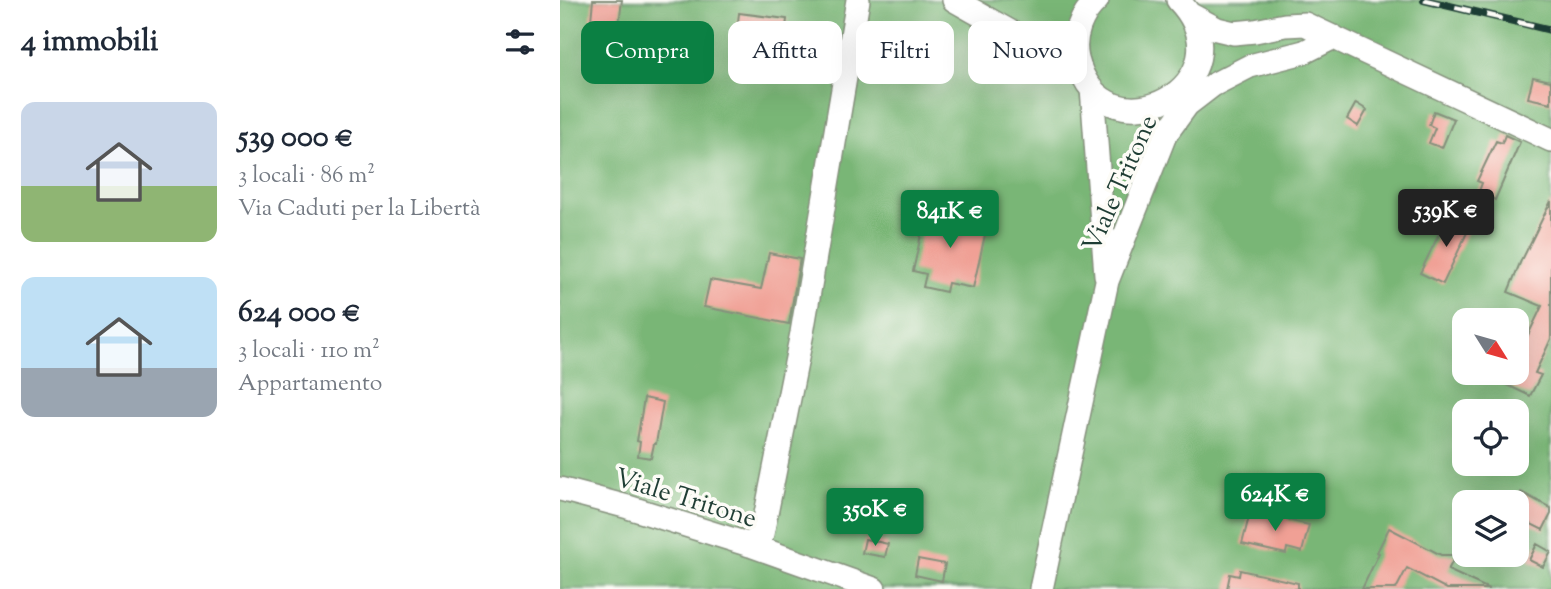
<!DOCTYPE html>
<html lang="it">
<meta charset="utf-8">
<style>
:root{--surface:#fff;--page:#f6f6f7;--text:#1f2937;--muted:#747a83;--accent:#0b8043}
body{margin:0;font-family:"Sorts Mill Goudy",serif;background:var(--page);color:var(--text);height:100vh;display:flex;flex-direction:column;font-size:26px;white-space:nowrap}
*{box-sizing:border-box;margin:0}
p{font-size:23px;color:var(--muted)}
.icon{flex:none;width:38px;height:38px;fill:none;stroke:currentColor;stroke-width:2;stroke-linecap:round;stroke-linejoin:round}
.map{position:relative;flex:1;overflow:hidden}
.side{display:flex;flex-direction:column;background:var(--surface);width:560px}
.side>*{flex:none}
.guide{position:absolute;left:21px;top:21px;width:665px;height:63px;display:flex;gap:14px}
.needle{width:46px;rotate:127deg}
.fabs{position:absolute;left:892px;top:308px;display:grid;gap:14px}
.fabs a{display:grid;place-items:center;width:77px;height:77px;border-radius:14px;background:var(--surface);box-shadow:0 7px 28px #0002;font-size:35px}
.price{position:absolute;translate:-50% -60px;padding:0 16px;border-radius:7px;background:var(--accent);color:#fff;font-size:23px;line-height:46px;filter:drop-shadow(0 2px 4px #0008)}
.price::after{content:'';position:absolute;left:50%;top:42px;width:21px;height:16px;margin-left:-10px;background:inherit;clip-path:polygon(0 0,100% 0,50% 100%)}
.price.current{background:#222;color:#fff}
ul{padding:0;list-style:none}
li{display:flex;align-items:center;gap:21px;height:175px;padding:0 21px}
li span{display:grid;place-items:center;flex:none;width:196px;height:140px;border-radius:14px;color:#555}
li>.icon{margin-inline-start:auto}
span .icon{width:84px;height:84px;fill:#fffc;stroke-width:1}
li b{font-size:30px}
h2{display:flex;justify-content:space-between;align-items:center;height:84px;padding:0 21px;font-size:30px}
.chip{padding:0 24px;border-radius:14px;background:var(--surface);box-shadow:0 7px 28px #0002;font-size:24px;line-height:63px}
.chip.current{background:var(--accent);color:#fff}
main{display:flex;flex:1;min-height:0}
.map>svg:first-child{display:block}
</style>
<main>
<section class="side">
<h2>4 immobili<svg class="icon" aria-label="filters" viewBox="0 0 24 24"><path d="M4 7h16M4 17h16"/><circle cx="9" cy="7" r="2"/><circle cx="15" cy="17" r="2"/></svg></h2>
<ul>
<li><span style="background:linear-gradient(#c9d6e8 60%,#8fb573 0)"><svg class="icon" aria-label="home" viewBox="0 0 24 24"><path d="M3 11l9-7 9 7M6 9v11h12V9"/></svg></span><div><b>539 000 €</b><p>3 locali · 86 m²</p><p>Via Caduti per la Libertà</p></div></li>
<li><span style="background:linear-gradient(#bfe0f5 65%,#9aa5b1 0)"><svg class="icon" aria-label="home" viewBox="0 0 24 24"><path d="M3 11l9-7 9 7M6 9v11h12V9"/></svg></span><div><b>624 000 €</b><p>3 locali · 110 m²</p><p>Appartamento</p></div></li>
</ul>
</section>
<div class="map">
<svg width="991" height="589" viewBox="0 0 991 589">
<rect width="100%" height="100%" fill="#fdfcf7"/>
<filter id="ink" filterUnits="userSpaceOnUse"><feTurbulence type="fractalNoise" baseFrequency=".0143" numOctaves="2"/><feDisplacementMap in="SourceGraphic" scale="14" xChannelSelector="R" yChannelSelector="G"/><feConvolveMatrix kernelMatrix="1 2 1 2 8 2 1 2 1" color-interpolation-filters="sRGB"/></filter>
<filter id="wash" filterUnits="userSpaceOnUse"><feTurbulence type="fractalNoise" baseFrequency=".00686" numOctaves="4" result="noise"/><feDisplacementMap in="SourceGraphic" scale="28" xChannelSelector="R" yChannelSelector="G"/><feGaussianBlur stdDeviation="1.57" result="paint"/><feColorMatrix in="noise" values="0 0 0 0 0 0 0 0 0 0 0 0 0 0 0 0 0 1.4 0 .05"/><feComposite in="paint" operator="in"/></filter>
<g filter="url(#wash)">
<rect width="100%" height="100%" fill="#ebe3c3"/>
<!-- forest -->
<path fill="#79b676" stroke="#4c7a55" stroke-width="2" fill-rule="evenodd" d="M0,0H991V589H0ZM905,320H957V373H905ZM905,411H957V464H905ZM905,502H957V555H905Z"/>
<g id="blocks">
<!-- building -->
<path fill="#f0a095" d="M33,0H62L58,33L30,30Z
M179,13L227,19L223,54H216L215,62L184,58L186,41L176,39Z
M95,25L126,28L120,72L101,70L102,60L72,58L74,38L83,39L84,27L95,28Z
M973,77L991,81V103L968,98Z
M796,103L807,110L798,126L787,119Z
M874,111L894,119L882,148L869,143L875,128L869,125Z
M945,135L960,142L935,200L919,191L922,183L917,181L936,141L942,143Z
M991,201V339L975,373L981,375L970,396L945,384L950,373H957V358L982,306L948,292L962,258H963Z
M367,208L428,222L413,288L388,283L386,292L363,287L366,274L353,271Z
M889,213L911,224L883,284L860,273Z
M209,253L240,259L229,324L144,307L150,280L201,289Z
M84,398L103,402L96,444H94L91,458L78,456L80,442L77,441Z
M961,492L991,508V514L983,530L957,517V500Z
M708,511L729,516L728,520L749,525L742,552L727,548L726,554L682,544L690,513L706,517Z
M829,528L881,555H896L888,570L929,589H887L847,568L836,589H802L819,553L817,552Z
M305,539L328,544L325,557L302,553Z
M977,544L991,552L983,567L969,560Z
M358,559L385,564L382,581L355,575Z
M680,570L738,583V589H667L670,574L679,576Z"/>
</g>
</g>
<g filter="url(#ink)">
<use href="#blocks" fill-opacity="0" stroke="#85907c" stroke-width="2"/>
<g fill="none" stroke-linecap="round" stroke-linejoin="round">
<defs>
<path id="minor" d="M394,0L520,71
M537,0C521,14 512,37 517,59C544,163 695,82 618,0
M631,15L657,29L674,33L695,31L725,25L745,24L991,140
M532,89L546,275
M0,489L68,507L190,545L314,589
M190,545L202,534L242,333L298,0
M481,589L547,281L605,135L627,105L653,85L690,66L744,52L774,37"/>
</defs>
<!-- minor casing -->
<use href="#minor" stroke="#85907c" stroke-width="26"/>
<!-- minor -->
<use href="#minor" stroke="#fff" stroke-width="23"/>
<defs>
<path id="rail" d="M864,0L991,30"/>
</defs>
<!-- rail casing -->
<use href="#rail" stroke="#1f3d34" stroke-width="8"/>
<!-- rail -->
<use href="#rail" stroke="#fdfcf7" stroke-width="5" stroke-dasharray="16" stroke-linecap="butt"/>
</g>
</g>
<g text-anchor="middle" stroke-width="7" stroke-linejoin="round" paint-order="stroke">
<!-- street labels -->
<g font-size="26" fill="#1f3d34" stroke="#fdfcf7">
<text transform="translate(559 183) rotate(-66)" y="9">Viale Tritone</text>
<text transform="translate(126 497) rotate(17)" y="9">Viale Tritone</text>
</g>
</g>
</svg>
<div class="fabs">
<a><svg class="needle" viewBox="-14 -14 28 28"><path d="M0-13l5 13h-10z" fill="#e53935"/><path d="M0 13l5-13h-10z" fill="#747a83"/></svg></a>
<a><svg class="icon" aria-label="locate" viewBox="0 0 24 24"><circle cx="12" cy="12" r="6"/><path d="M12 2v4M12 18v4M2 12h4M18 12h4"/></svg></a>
<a><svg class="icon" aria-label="layers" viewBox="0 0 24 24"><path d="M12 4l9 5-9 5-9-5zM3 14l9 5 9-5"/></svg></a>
</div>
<b class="price current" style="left:886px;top:249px">539K €</b>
<b class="price" style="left:390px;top:250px">841K €</b>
<b class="price" style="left:715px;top:533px">624K €</b>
<b class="price" style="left:315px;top:548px">350K €</b>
<div class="guide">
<a class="chip current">Compra</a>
<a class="chip">Affitta</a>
<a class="chip">Filtri</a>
<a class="chip">Nuovo</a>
</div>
</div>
</main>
